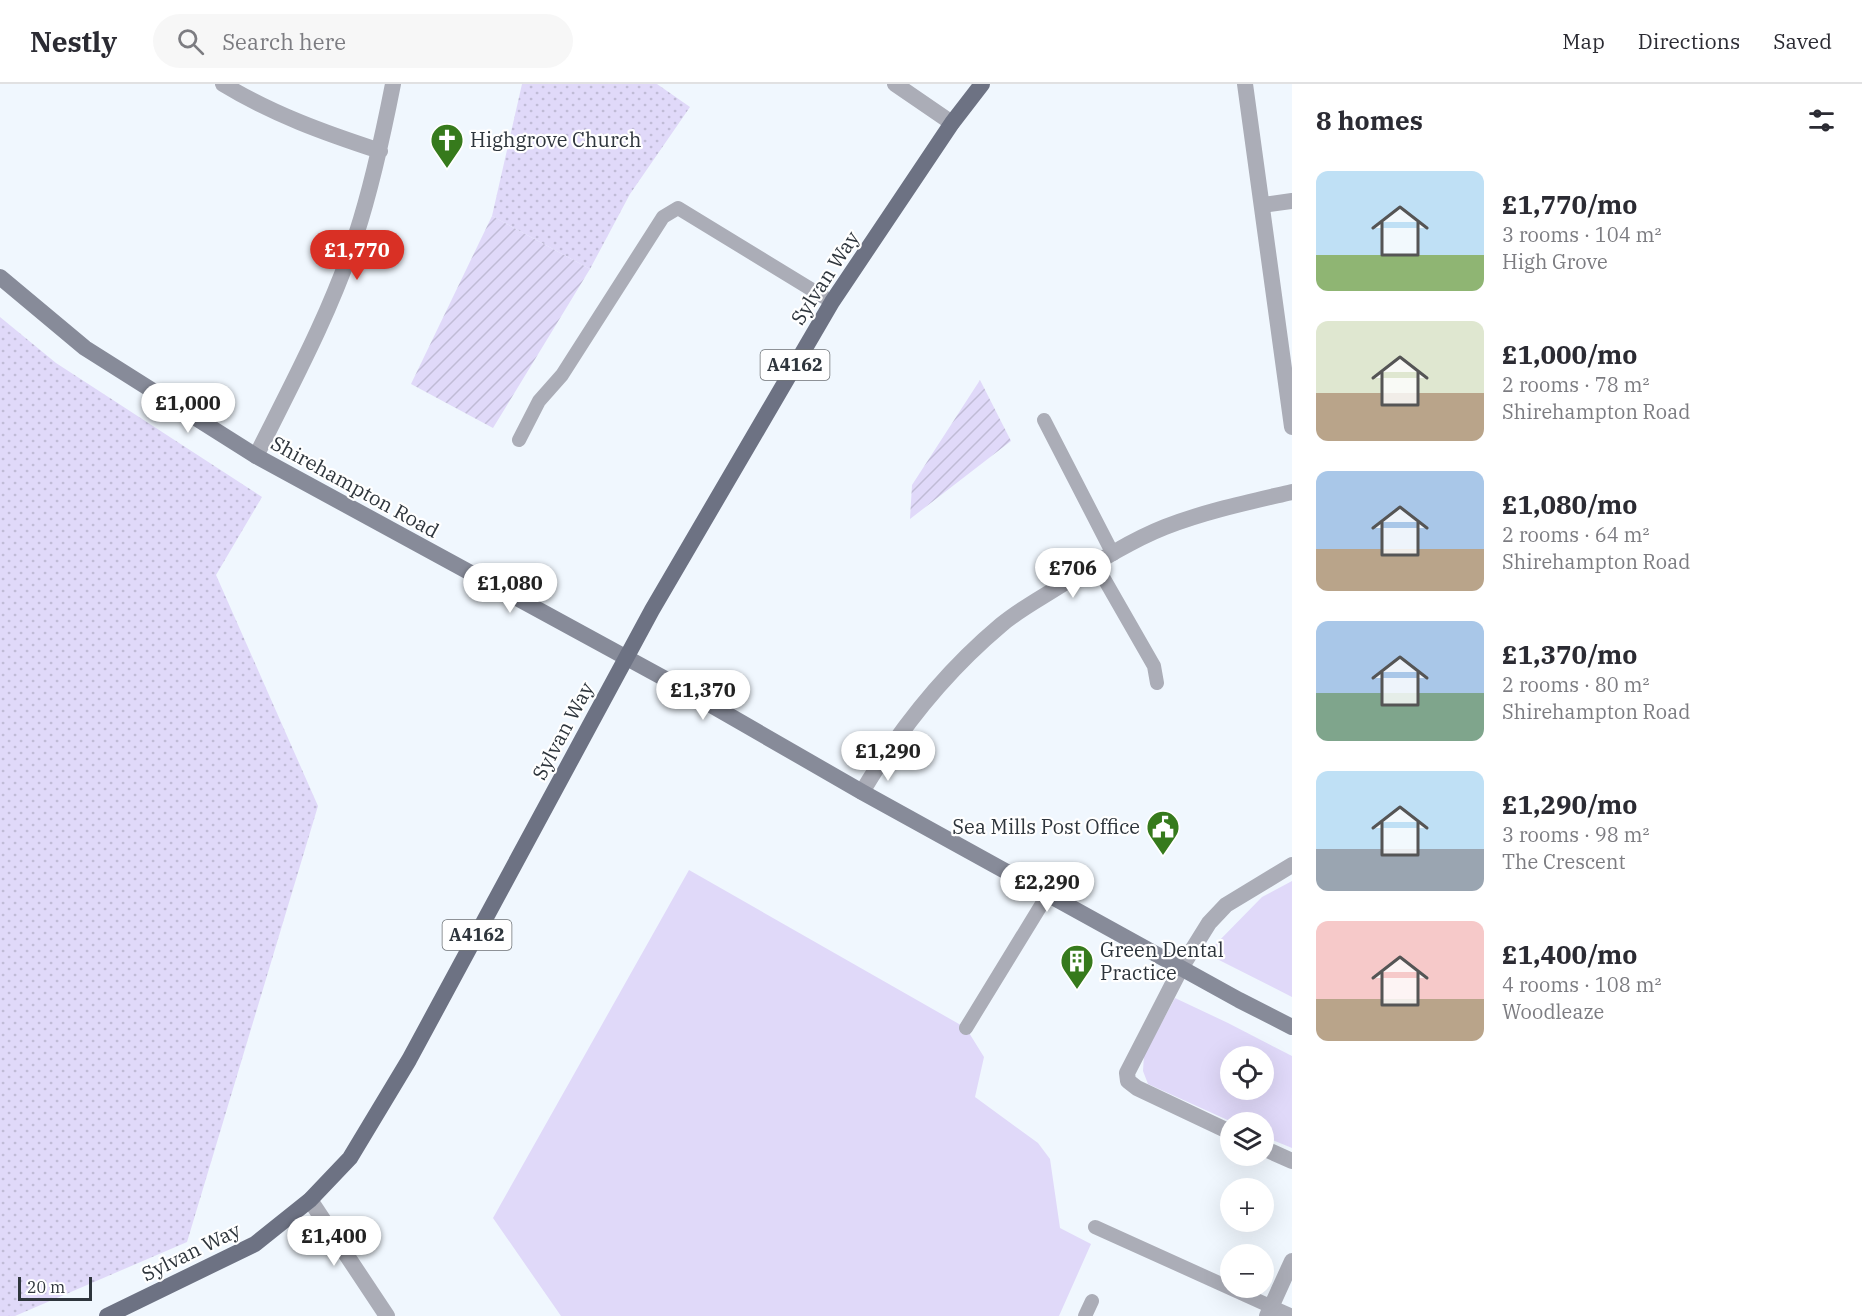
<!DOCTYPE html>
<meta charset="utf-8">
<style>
:root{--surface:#fff;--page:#f7f7f7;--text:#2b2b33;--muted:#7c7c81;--line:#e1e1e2;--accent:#d93025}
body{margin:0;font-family:"IBM Plex Serif",serif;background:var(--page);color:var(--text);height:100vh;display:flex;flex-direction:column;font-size:22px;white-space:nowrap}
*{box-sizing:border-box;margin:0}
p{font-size:20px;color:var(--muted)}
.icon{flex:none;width:33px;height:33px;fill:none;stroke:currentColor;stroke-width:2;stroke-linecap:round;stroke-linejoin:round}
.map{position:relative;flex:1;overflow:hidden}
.drawer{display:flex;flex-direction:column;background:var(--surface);width:570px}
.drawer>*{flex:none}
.fabs{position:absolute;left:1220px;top:962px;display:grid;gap:12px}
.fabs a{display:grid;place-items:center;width:54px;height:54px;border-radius:50%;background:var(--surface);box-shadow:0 6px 24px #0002;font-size:30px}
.scale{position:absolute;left:18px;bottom:15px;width:74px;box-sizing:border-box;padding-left:6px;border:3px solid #2e353c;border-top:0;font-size:16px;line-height:21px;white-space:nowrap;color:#2e353c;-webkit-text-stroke:4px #fff;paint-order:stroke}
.price{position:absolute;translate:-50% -51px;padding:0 14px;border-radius:21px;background:#fff;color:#222;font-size:20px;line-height:39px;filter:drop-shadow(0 2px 3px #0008)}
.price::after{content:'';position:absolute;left:50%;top:36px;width:18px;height:14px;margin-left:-9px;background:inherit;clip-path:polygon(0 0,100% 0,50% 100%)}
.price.on{background:var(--accent);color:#fff}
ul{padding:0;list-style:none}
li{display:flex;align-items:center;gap:18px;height:150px;padding:0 24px}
li span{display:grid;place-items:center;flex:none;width:168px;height:120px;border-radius:12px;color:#555}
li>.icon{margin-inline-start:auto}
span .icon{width:72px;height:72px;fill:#fffc;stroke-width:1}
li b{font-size:26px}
h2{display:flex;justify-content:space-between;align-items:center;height:72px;padding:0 24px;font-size:26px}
header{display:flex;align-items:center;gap:36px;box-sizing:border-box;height:84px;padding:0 30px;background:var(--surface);border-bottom:2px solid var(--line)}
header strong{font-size:28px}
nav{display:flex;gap:33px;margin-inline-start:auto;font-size:21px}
.search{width:420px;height:54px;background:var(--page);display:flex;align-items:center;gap:15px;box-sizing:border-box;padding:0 21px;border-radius:33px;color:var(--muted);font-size:22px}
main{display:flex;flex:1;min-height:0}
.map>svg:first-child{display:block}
</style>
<header>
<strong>Nestly</strong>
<div class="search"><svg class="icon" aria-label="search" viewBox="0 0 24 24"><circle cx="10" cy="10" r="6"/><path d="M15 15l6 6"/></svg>Search here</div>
<nav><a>Map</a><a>Directions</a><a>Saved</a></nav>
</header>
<main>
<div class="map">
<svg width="1292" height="1232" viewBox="0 0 1292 1232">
<defs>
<pattern id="grass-dots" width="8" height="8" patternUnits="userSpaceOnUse" patternTransform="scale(1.5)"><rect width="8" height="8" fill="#e0d9f9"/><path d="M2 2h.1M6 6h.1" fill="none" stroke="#c0bbd6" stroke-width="1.8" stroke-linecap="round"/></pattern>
<pattern id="garden-furrows" width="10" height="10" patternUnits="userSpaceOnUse" patternTransform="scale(1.5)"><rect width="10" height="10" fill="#e0d9f9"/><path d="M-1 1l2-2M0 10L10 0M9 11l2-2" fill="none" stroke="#c0bbd6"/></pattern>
</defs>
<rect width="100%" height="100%" fill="#f0f7fe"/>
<!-- grass -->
<path fill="url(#grass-dots)" d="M522,0H657L690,23L630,110L590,185L492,132Z
M0,233L56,279L262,413L216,491L318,722L187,1158L15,1232H0Z"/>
<!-- park -->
<path fill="#e0d9f9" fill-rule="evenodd" d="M689,786L966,944L984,973L975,1013L1038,1059L1050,1075L1060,1144L1091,1160L1059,1232H561L493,1134Z
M1292,797V913L1217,875L1212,870L1213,863L1262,813Z
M1175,914L1228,939L1292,972V1064L1263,1052V1038H1232L1148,1000L1143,987L1144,971ZM1230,972H1263V1005H1230Z"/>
<!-- garden -->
<path fill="url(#garden-furrows)" d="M492,132L590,185L493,344L411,300Z
M980,296L1011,357L910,435L912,401Z"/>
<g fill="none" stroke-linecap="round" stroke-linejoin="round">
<!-- service -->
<path stroke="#abadb7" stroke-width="14" d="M1044,336L1113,470
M519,356L539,317L562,291L663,133L678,124L832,218
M1095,479L1154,582L1157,599
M966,944L1048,810
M1095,1143L1292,1232
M1085,1232L1092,1217"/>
<!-- minor -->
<path stroke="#abadb7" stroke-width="16" d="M223,0C272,30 325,49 380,67
M895,0L952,39
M1245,0L1292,343
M1263,121L1292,117
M256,372C292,300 331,228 356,151C372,102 383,51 393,0
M862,708C899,646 945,588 1001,541C1021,524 1047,511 1069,496C1099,477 1132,456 1165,443C1206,427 1249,418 1292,408
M1230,1048L1137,1004L1128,997L1127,989L1181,884L1209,839L1226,821L1292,781
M1263,1064L1292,1077
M310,1116L387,1232
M1267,1232L1292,1177"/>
<!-- secondary -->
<path stroke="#878b99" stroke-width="16" d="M0,193L85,264L256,372L671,598L862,708L1239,916L1292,943"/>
<!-- primary -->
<path stroke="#6d7283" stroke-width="16" d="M107,1232L255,1160L310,1116L350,1074L409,976L652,526L832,218L952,39L982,0"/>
</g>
<!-- icons -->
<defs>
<symbol id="church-pin" viewBox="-11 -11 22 30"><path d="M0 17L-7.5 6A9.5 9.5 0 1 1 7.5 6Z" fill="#367a1c" stroke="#fff"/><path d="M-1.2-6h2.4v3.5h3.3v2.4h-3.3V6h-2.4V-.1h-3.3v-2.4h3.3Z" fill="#fff"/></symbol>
<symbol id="civic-pin" viewBox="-11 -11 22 30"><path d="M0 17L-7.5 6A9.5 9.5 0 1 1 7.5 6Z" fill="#367a1c" stroke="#fff"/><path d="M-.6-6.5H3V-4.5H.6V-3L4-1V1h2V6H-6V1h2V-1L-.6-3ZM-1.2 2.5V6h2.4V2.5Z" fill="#fff"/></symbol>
<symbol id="building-pin" viewBox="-11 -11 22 30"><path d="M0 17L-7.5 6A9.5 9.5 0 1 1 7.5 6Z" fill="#367a1c" stroke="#fff"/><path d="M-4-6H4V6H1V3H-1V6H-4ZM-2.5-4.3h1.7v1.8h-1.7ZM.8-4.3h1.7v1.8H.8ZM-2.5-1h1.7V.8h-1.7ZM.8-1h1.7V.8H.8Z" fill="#fff"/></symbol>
</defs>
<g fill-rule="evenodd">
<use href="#church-pin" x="428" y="37" width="38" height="52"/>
<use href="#civic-pin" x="1144" y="724" width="38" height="52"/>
<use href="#building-pin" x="1058" y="858" width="38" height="52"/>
</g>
<g text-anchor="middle" stroke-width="4.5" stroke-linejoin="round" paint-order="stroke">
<!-- shield labels -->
<g fill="#fff" stroke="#6d7276" stroke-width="1.5">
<rect x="760.5" y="266" width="69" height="30" rx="4.5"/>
<rect x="442.5" y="836" width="69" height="30" rx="4.5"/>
</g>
<g font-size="18" font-weight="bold" fill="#2e353c">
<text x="795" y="287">A4162</text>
<text x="477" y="857">A4162</text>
</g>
<!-- poi labels -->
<g font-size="20" fill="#2e353c" stroke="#fff" text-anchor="start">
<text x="470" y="63">Highgrove Church</text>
<text x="1140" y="750" text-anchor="end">Sea Mills Post Office</text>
<text x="1100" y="873">Green Dental<tspan x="1100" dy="23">Practice</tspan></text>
</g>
<!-- street labels -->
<g font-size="20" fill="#2e353c" stroke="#fff">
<text transform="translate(825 194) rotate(-57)" y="7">Sylvan Way</text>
<text transform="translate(355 403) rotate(29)" y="7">Shirehampton Road</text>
<text transform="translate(563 647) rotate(-62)" y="7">Sylvan Way</text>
<text transform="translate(191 1168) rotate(-26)" y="7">Sylvan Way</text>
</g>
</g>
</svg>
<div class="fabs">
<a><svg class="icon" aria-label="locate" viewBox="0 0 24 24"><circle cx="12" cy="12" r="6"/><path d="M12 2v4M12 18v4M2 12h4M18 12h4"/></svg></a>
<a><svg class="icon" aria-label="layers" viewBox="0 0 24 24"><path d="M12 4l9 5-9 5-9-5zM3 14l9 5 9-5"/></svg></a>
<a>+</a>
<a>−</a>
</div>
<div class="scale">20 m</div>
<b class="price on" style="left:357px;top:197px">£1,770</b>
<b class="price" style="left:188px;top:350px">£1,000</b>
<b class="price" style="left:1073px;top:515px">£706</b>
<b class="price" style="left:510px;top:530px">£1,080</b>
<b class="price" style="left:703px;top:637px">£1,370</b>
<b class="price" style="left:888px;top:698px">£1,290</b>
<b class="price" style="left:1047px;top:829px">£2,290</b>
<b class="price" style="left:334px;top:1183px">£1,400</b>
</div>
<section class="drawer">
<h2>8 homes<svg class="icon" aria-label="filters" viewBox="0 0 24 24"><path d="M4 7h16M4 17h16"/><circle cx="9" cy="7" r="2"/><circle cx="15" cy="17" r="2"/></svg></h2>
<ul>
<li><span style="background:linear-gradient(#bfe0f5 70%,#8fb573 0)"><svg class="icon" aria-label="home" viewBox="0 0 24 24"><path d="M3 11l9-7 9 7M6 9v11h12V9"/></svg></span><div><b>£1,770/mo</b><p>3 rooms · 104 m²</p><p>High Grove</p></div></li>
<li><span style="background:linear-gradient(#dfe7d0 60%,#b9a48a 0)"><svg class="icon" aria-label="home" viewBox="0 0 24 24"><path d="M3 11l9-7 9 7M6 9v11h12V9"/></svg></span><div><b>£1,000/mo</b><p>2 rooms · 78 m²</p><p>Shirehampton Road</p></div></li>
<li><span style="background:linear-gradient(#a9c7e8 65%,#b9a48a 0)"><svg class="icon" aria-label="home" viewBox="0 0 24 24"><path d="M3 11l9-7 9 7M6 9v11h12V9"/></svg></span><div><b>£1,080/mo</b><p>2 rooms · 64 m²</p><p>Shirehampton Road</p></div></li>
<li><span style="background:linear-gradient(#a9c7e8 60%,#7fa58c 0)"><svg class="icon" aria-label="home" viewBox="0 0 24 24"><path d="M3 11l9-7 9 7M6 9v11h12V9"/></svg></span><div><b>£1,370/mo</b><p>2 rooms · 80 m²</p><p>Shirehampton Road</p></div></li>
<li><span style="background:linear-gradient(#bfe0f5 65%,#9aa5b1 0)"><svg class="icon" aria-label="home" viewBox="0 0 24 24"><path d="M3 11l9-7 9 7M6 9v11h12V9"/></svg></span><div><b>£1,290/mo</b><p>3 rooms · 98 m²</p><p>The Crescent</p></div></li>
<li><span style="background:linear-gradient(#f6c9c9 65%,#b9a48a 0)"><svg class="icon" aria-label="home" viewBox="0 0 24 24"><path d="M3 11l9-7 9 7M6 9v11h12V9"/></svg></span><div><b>£1,400/mo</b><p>4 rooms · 108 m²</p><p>Woodleaze</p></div></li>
</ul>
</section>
</main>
